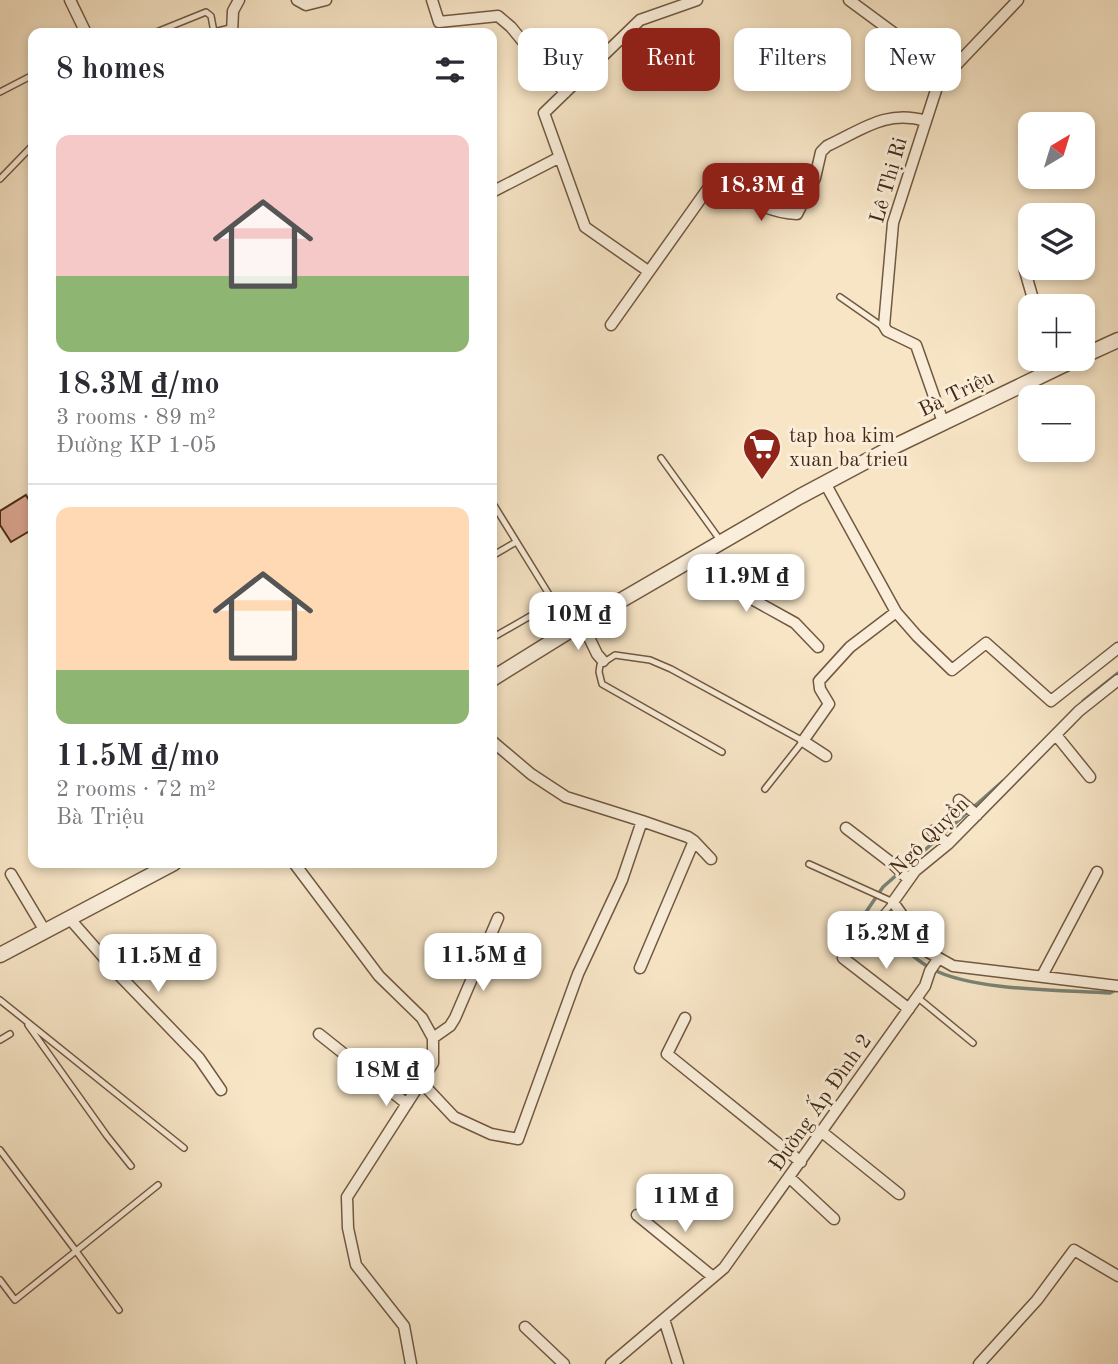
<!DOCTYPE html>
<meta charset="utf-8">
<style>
:root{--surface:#fff;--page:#f7f7f7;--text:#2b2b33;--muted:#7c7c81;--line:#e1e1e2;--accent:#8f2418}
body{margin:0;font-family:"Old Standard TT",serif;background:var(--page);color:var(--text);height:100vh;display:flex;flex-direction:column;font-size:26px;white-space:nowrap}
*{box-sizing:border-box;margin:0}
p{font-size:23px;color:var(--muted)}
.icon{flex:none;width:38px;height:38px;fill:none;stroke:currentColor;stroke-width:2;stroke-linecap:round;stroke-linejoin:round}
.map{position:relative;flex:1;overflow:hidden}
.panel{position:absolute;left:28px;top:28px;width:469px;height:840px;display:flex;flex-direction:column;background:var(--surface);border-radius:14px;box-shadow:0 4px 10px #0003}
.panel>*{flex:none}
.guide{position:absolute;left:518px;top:28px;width:494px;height:63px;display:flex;gap:14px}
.needle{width:46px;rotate:38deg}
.buttons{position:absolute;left:1018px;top:112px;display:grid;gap:14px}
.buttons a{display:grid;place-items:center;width:77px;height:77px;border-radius:14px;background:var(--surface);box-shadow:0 4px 10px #0003;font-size:35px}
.price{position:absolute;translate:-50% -60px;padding:0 16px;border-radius:14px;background:#fff;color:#222;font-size:23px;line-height:46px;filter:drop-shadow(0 2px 4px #0008)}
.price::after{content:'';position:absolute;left:50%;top:42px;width:21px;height:16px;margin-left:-10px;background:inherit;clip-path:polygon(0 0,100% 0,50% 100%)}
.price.on{background:var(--accent);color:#fff}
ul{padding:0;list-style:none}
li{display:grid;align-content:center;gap:14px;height:371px;padding:0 28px}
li+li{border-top:2px solid var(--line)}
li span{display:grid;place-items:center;height:217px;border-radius:14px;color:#555}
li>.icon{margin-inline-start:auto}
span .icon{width:126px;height:126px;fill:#fffc;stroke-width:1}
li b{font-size:30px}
h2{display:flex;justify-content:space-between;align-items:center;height:84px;padding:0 28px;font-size:30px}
.pill{padding:0 24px;border-radius:14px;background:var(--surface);box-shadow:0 4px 10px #0003;font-size:24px;line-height:63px}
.pill.on{background:var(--accent);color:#fff}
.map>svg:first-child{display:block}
</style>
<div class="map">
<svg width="1118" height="1364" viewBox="0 0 1118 1364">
<rect width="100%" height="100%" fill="#f7e5c6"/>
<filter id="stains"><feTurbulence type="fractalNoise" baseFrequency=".00286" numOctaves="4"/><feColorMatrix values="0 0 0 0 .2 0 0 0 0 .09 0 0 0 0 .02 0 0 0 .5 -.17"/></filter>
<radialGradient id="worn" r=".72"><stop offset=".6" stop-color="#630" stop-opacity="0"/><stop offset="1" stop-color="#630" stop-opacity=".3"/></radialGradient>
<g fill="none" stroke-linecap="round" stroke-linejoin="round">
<!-- stream -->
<path stroke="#798376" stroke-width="3.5" d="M1083,701L1118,673
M1003,781L883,887L866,912C887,931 907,955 932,969C974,991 1062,990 1110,993L1116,990"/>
</g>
<!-- building -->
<path fill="#e2ab96" stroke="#442915" stroke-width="2" d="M26,495L33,507V529L11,542L0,525V511Z"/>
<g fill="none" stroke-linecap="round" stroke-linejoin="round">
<defs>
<path id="service" d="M154,33L206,12L211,16L214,32L230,28
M0,92L29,77
M0,179L33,145
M840,297L883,327
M661,458L720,540
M492,502L571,630
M492,556L516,542
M492,638L553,603
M722,752L602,684L599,672L600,665L615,655L650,660L671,669L803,741L765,789
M809,864L893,902L863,937
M917,997L973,1043
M0,1000L184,1148
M28,1025L107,1136L131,1166
M0,1040L10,1034
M0,1150L76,1251L15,1300L0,1280
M119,1310L76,1251L158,1185"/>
<path id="minor" d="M70,0L86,33
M297,0L306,5L326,0
M432,0L439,22L498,16L511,27L565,93
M849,0L948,73
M232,33L233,11L239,0
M492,192L560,157
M1025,219V271L1035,306
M648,271L585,227L544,113L640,20L697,0
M611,325L714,180L719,181C744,197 767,213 797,214L815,178L821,152L827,146C862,130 886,109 926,121
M943,422L916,345L887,331L884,326L893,223L938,84L1018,0
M825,483L896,612L917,636L952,670L986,643L1051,701L1118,648
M687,563L795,623L818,647
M582,623L597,654L603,661
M1118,680L1079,711L948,844L915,871L893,902L928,952L953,966L1118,986
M1056,735L1090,777
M826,756L803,741L829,704L820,689L819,681L850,647L896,612
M959,800L977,815
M642,821L688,837L694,841L711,859
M846,828L893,864L908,879
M932,831L948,844
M294,863L379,976L422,1018L433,1038V1063L347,1197L348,1228L356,1265L404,1326L411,1364
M11,874L45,931
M69,918L120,976L199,1058L221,1090
M843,958L909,1009
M640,968L694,841
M1042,976L1097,872
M685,1018L667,1054L801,1162
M319,1034L407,1104
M433,1038L450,1026L455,1018L498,918
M421,1082L454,1117L491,1134L518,1139L578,974L622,880L642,821L566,797L531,774L492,741
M822,1132L899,1194
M790,1178L834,1219
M637,1215L713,1277
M664,1319L678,1364
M525,1327L564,1364
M611,1364L724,1268L925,986L930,971L938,959
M979,1364L1037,1300L1074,1250L1118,1276"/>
<path id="tertiary" d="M1083,356L1118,340
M492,679L582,623L799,497L889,449L1076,359
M0,955L174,863"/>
</defs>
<!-- service casing -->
<use href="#service" stroke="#715841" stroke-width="8"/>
<!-- minor casing -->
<use href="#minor" stroke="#715841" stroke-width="13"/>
<!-- tertiary casing -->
<use href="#tertiary" stroke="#715841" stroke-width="17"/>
<!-- service -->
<use href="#service" stroke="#faeeda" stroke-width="5"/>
<!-- minor -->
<use href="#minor" stroke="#faeeda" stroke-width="10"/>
<!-- tertiary -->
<use href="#tertiary" stroke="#faeeda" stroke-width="14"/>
</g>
<!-- icons -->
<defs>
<symbol id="supermarket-pin" viewBox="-11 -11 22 30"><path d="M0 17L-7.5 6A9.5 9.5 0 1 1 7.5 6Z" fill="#8f2418" stroke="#faeeda"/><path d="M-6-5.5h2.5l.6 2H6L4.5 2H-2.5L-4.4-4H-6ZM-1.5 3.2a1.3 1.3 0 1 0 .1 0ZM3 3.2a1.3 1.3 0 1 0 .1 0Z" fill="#fff"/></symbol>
</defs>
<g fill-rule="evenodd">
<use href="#supermarket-pin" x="740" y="425" width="44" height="60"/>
</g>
<g text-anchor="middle" stroke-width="6" stroke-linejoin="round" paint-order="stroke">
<!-- street labels -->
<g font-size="21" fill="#442915" stroke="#faeeda">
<text transform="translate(888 180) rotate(-74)" y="7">Lê Thị Ri</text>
<text transform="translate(956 393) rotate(-26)" y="7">Bà Triệu</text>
<text transform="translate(929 836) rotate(-45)" y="7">Ngô Quyền</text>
<text transform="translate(820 1102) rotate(-55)" y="7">Đường Ấp Đình 2</text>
</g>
<!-- poi labels -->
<g font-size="21" fill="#442915" stroke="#faeeda" text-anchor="start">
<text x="789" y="442">tap hoa kim<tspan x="789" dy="24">xuan ba trieu</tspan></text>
</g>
</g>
<rect width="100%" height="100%" filter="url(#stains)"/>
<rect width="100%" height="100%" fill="url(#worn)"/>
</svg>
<div class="buttons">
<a><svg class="needle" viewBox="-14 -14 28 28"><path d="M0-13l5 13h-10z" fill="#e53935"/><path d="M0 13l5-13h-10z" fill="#7c7c81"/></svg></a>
<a><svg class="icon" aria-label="layers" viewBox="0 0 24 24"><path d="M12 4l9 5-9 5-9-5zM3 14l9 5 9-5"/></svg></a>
<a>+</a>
<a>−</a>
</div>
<b class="price on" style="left:761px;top:223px">18.3M ₫</b>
<b class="price" style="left:746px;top:614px">11.9M ₫</b>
<b class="price" style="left:578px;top:652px">10M ₫</b>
<b class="price" style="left:886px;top:971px">15.2M ₫</b>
<b class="price" style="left:483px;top:993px">11.5M ₫</b>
<b class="price" style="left:158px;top:994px">11.5M ₫</b>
<b class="price" style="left:386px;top:1108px">18M ₫</b>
<b class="price" style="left:685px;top:1234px">11M ₫</b>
<div class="guide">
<a class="pill">Buy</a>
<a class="pill on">Rent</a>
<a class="pill">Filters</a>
<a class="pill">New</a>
</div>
<section class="panel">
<h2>8 homes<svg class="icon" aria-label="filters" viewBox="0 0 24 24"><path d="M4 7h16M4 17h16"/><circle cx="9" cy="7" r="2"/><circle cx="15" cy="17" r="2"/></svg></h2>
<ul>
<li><span style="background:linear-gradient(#f6c9c9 65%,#8fb573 0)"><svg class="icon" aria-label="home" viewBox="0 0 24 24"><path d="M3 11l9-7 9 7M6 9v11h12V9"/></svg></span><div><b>18.3M ₫/mo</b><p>3 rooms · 89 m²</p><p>Đường KP 1-05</p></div></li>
<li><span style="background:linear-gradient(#ffd9b3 75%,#8fb573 0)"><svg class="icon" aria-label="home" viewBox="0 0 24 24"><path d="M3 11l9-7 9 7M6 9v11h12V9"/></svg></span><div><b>11.5M ₫/mo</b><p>2 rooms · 72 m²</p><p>Bà Triệu</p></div></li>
</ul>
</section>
</div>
